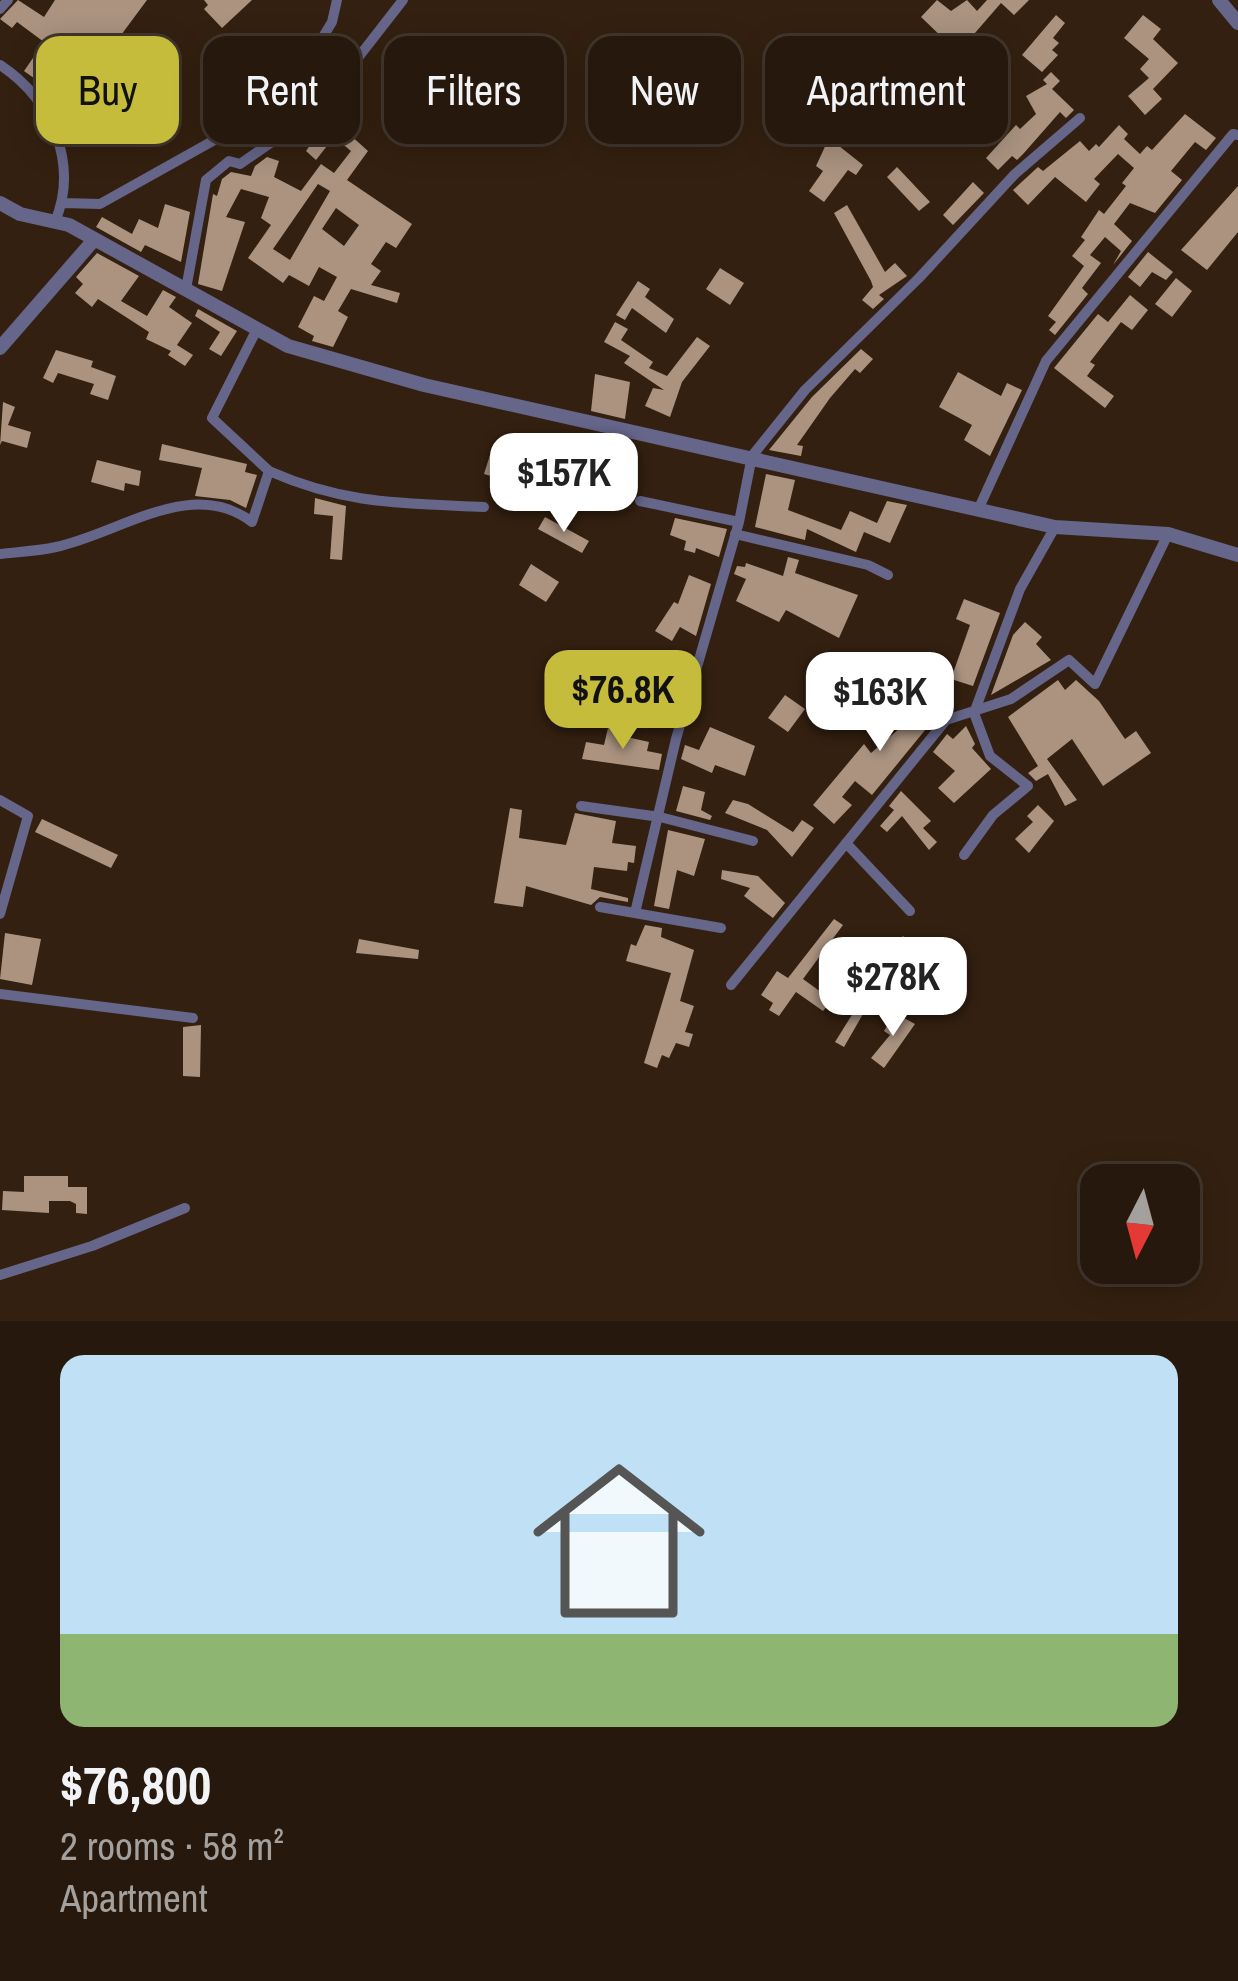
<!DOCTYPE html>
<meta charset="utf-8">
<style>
:root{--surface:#26180c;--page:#32251a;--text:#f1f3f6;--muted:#a4a09d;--line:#42372d;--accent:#c6bc3c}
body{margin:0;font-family:"Archivo Narrow",sans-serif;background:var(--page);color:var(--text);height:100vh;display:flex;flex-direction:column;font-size:45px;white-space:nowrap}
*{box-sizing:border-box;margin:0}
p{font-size:39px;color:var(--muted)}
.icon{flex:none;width:66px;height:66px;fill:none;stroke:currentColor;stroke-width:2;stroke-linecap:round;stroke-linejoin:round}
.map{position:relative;height:1321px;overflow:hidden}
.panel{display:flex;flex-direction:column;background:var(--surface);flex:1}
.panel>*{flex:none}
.top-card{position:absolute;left:36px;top:36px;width:1167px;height:108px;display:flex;gap:24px}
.needle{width:78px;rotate:186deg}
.buttons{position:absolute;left:1080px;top:1164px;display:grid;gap:24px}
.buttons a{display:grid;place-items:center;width:120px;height:120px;border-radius:24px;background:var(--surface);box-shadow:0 6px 30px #0003,0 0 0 3px var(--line);font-size:60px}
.price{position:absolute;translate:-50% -102px;padding:0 27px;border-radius:24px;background:#fff;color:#222;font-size:39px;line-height:78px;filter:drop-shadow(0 3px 6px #0008)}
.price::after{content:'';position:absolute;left:50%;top:72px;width:36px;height:27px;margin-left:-18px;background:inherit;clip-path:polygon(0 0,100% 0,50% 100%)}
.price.on{background:var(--accent);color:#111}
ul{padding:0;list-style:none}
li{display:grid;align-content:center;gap:24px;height:636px;padding:0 60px}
li span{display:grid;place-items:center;height:372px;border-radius:24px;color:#555}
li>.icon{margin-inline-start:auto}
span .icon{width:216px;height:216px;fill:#fffc;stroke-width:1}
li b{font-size:51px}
.tag{padding:0 42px;border-radius:24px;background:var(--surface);box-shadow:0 6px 30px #0003,0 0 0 3px var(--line);font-size:42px;line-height:108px}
.tag.on{background:var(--accent);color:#111}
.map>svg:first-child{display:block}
</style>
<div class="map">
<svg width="1238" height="1321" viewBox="0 0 1238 1321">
<rect width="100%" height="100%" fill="#332010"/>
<!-- building -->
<path fill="#ab9380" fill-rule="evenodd" d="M18,0L44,17L55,0H147L70,104L85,123L76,130L65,116L60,119L48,99L54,94L58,100L83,69L60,50L44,74L51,78L45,86L24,71L44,42L17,22L12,28L0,19Z
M204,0H252L222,28L204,9L208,5Z
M937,0L951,11L967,0L977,11L987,0H1029L1014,15L1001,3L968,41L984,52L961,86L930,62L947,42L921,17Z
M1056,15L1065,23L1053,38L1059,43L1052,50L1058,55L1042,72L1022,55Z
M1143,15L1161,29L1153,39L1178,63L1153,89L1162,99L1145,115L1128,96L1149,78L1140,69L1149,59L1124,38Z
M1051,72L1060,81L1052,89L1074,110L1066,118L1060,112L1024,153L1017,160L1012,156L998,170L986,158L1016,125L1020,129L1036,114L1026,96L1047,84L1043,80Z
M333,112L343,120L339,125L368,151L347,180L412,224L396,248L386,242L371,264L381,271L371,285L400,293L397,303L351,289L338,311L348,317L333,347L312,341L314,336L298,327L314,296L324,301L337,277L319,267L309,286L289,275L283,283L248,258L271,225L261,218L269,197L241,189L226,217L245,222L222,291L198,284L213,194L217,196L222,179L231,172L251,176L255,166L267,157L279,161L274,177L301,191L321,164L334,173L351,151L334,137L316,160L306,151ZM318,184L330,191L290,260L273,249ZM336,208L359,225L344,246L322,229Z
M1185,114L1216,138L1206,150L1195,142L1171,171L1182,180L1155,213L1130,203L1114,224L1132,241L1113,265L1121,251L1105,237L1090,255L1101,263L1082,288L1088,294L1055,335L1049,330L1056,322L1048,316L1084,266L1072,256L1085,240L1081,237L1099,210L1104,214L1126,186L1122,183L1134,168L1118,154L1094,179L1100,184L1086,202L1055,177L1028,205L1013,190L1038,167L1043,171L1080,141L1089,151L1096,144L1099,147L1119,125L1128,134L1124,139L1140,154L1147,146L1152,150Z
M829,138L863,165L856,175L848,170L824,202L809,191L823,171L816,166Z
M897,167L930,202L919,211L887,177Z
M973,182L984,193L953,225L943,215Z
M1238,186V232L1207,270L1181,250Z
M165,204L190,212L181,262L145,245L141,252L96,227L102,217L132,234L139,219L158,228Z
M847,205L885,272L895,263L907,276L879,295L884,299L873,309L862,300L873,287L871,281L834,213Z
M1148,252L1173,272L1166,280L1152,272L1140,287L1128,277Z
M97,253L139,276L121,301L147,316L163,290L176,297L169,307L192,323L177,345L193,355L185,366L168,355L171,351L146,339L149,332L98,299L92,307L75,293L83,284L76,277Z
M720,268L744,283L730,305L706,289Z
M1176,278L1192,291L1172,317L1155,304Z
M638,281L650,289L645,297L674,319L666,333L632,308L625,320L616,315Z
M1130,295L1148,310L1132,330L1121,322L1090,362L1095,365L1087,376L1114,396L1105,408L1054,368L1098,314L1108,322Z
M198,309L237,331L221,356L209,349L220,332L195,316Z
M615,322L628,329L621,340L653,362L649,368L667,376L697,337L710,346L682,382L670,417L645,406L653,388L664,390L624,363L630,356L604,342Z
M861,349L873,359L860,373L855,369L830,398L797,445L803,446L801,456L769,450L812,397Z
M56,350L93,361L91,367L116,376L108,400L90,394L94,384L58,373L53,383L43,378Z
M958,372L1001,396L1007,383L1022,390L990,456L964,440L972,425L939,407Z
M595,374L630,382L625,419L591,411Z
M3,402L15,407L8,425L31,432L27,448L2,441L0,445Z
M513,443L532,446L530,456L559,462L550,501L512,492L515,483L484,474L490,455L510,461Z
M162,444L247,464L245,472L257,475L246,508L230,500L195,496L202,468L159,460Z
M97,460L141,471L139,486L125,483L124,491L91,482Z
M766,474L795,480L788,510L841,530L850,511L877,523L887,501L907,505L890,543L864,532L856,552L807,529L805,540L755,527Z
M315,498L346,506L342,560L330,559L333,516L314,514Z
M545,517L589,541L582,553L538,529Z
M675,518L727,529L719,557L696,548L695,553L684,550L686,541L670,535Z
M788,557L799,560L795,573L858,595L839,638L786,610L779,622L736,601L746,579L734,574L737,566L745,567L746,563L783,576Z
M531,564L559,582L546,602L519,585Z
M689,575L711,584L696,636L680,627L672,641L655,631L674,602L678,604Z
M964,599L1000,613L973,686L951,679L970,625L956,619Z
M1025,622L1042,637L1036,644L1051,660L991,695L1013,635Z
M935,674L950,685L943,694L938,690L917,707L930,724L872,795L855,781L842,797L852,805L834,824L813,805L864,744L871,753L900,728L891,718Z
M1058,680L1065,690L1076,680L1099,701L1125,739L1136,731L1151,753L1103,786L1072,739L1047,759L1077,800L1065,806L1048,774L1036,781L1028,773L1038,766L1008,717Z
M785,695L805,709L788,732L768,718Z
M966,726L975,744L972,748L991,769L954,803L938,788L955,771L933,752L947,734L953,739Z
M710,727L755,746L745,776L715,765L712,773L681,759L685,745L699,750Z
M608,728L619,730L618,735L649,742L647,751L662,754L659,770L582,759L586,742L604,745Z
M683,786L705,792L701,810L712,816L710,820L676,811Z
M901,791L931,821L923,828L937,842L929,850L902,816L887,832L880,826L894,810L889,806Z
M733,800L748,804L793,832L802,820L814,828L792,857L767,830L725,813Z
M1038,805L1054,821L1029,853L1015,839L1033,822L1027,816Z
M510,808L522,810L519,838L566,845L575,813L616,821L612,843L636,846L634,863L628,862L627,871L594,867L591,889L628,898V902L600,897L591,905L526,886L523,907L494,903Z
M42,819L118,855L111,868L35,832Z
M668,830L705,839L694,876L677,870L669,909L654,906Z
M722,870L758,876L785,903L773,918L744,896L750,888L721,879Z
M834,919L843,925L803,979L832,1000L823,1011L796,992L779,1016L769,1010L773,1003L761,995L777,971L788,978Z
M645,925L662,928L661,937L694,950L680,1001L694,1006L685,1032L693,1034L689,1047L676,1043L669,1058L662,1055L657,1068L644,1063L671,973L626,961L631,944L636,946Z
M5,933L41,939L32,985L0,979Z
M903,936L913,944L882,993L863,1014L844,1047L835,1042L883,965L871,957L879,944L891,952Z
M359,939L419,950L418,959L356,953Z
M895,1013L915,1024L884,1068L871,1058L890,1035L884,1031Z
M201,1025L200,1077L183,1076V1027Z
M24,1176H68V1187H87V1214L76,1213V1204L70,1201H49V1213L2,1210L3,1191L24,1192Z"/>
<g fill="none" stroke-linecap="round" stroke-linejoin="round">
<!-- minor -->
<path stroke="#65668a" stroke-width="10" d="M0,9L8,0
M0,65C52,99 79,164 55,222
M302,121L336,86L403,0
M63,203L100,204L284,101L332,22L337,0
M186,289L206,180L229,161L240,164L302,121L284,101
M257,329L212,418L269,471
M640,501L739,522
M978,510L1046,361L1233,134L1238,135
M735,534L868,565L888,575
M0,554C18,552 38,551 56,547C119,534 191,476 252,522L269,471C346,505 402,503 484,507
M0,800L28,816L0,914
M581,806L660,817L753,841
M846,843L910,911
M964,855L993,815L1028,786L990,756L974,713L1020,589L1055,527
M600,907L721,928
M635,913L676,739L739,522L752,456L805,390L919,278L1015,174L1080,118
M731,985L946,720L1011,699L1069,660L1095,684L1168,534
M0,994L193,1018
M0,1275L92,1246L185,1208"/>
<!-- tertiary -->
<path stroke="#65668a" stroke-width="14" d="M1219,0L1238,23
M0,203L20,214L69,225L288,346L424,385L1055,527L1168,534L1238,555
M0,348L93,241"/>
</g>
</svg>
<div class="buttons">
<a><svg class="needle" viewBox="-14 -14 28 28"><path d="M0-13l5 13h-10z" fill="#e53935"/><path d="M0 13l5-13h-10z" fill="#a4a09d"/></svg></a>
</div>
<b class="price" style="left:564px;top:535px">$157K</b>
<b class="price on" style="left:623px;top:752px">$76.8K</b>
<b class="price" style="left:880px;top:754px">$163K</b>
<b class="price" style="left:893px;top:1039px">$278K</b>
<div class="top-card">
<a class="tag on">Buy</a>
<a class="tag">Rent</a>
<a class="tag">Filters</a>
<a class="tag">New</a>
<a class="tag">Apartment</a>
</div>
</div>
<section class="panel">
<ul>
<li><span style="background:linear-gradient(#bfe0f5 75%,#8fb573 0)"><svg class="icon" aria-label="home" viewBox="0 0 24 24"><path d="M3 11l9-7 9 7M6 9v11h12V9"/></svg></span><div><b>$76,800</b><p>2 rooms · 58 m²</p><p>Apartment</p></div></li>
</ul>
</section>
